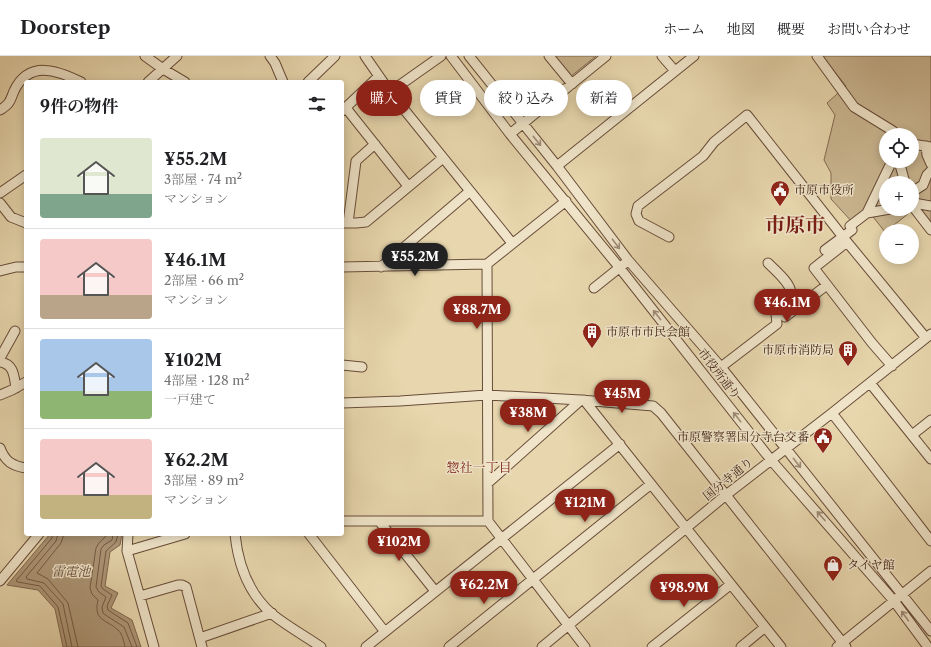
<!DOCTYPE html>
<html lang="ja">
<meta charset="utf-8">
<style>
:root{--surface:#fff;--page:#f2f2f2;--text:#202124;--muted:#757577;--line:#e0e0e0;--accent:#8f2418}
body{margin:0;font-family:"Libre Caslon Text","Noto Serif JP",serif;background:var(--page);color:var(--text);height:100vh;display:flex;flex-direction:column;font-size:15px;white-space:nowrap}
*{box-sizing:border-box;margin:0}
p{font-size:13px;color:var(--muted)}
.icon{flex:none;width:22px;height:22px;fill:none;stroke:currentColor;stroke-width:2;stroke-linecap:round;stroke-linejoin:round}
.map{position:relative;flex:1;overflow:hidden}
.panel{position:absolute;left:24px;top:24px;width:320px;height:456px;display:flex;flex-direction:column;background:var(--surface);border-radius:4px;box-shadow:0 2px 10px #0003}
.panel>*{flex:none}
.guide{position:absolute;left:356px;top:24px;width:380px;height:36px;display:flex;gap:8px}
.buttons{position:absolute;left:879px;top:72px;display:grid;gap:8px}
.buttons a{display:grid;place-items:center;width:40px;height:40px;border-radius:50%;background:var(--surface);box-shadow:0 2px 10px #0003;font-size:20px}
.price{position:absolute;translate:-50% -34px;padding:0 9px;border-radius:14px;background:var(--accent);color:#fff;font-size:13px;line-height:26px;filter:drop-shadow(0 1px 2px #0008)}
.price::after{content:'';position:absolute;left:50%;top:24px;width:12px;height:9px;margin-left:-6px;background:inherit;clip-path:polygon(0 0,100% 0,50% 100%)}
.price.current{background:#222;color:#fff}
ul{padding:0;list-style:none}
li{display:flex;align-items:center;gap:12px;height:100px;padding:0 16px}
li+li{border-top:1px solid var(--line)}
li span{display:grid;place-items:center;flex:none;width:112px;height:80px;border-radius:4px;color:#555}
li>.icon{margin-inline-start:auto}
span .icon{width:48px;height:48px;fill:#fffc;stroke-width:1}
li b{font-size:17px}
h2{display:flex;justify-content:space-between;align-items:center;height:48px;padding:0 16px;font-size:17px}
.pill{padding:0 14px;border-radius:18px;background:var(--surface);box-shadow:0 2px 10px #0003;font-size:14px;line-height:36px}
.pill.current{background:var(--accent);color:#fff}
header{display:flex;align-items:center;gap:24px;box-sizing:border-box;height:56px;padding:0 20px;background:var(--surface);border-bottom:1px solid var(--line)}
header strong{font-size:19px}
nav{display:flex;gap:22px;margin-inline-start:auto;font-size:14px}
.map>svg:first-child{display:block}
</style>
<header>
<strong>Doorstep</strong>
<nav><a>ホーム</a><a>地図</a><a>概要</a><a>お問い合わせ</a></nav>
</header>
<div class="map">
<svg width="931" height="591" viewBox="0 0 931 591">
<rect width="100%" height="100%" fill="#e8d7ae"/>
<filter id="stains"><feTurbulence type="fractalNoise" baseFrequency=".005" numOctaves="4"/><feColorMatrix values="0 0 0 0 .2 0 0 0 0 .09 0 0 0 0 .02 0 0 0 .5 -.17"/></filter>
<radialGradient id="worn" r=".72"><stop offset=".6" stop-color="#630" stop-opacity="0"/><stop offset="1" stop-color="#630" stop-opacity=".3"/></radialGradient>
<!-- green -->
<path fill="#cbb893" stroke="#846b52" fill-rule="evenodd" d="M553,0H596L570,21Z
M822,0H931V175L913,154L885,176L870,157L853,167L831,143V117L824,104L835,59L827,47L846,30ZM886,79H912V105H886ZM886,127H912V153H886Z"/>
<!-- water -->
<path fill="#ae9879" stroke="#816750" d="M50,478H122L120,489L110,496L105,530L118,537L111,552L132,564L141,591H63L55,553L38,534L7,529Z"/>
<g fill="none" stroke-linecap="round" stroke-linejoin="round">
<!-- shore -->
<path stroke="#765b46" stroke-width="1" d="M52,478V482L16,525L18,526L40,530L58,551L67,591
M58,478L56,485L26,521L27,523L44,527L63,548L72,591
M64,478L61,487L37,517L48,523L68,547L78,591
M107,478C105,483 98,486 96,492L90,532L92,538L98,544C93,565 106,563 118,574C122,577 124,586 125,591
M113,478L112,484L104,489L101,493L96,531L99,536L106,541L102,551L103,557L107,560L124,571L132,591
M118,478L116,486L106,495L101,530L103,533L112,539L107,550L108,554L128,567L137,591"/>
<defs>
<path id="minor" d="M145,0L163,13L185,26
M270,0L275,7L283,26
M365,0L390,36L512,187
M451,0L510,78L619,211L771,404L894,545L928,591
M469,0L557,110L628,204L721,311L931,575
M549,0L572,28
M662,0L675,15
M817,0L854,51L893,75L894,79
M148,26L177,0
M308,26L335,0
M390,36L441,0
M346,52L408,130
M0,54C10,48 10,45 14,35C29,4 57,14 81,26
M342,55L379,20
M510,78L606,0
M912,88L931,91
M926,90L927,99L931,108
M899,105L905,127
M557,110L694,0
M912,136L923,129L927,119L931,115
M0,137L26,119
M912,143L914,147L931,150
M0,147L11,161L26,167
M912,148L914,147V152L931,174
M867,157L890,153
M342,167H356L366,166L443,102
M348,167L356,105L375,88
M669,181L639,165L636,158L638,150L703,100L714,86L747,59L847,186L926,282
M847,186L814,212L872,287L892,310
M825,194L852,174L850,170L867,157L892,105
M487,208L488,465L585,591
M342,211L487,208L566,145
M381,211L470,135
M0,215L16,211H26
M594,232L624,208
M785,261L827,229
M0,302L15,275
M0,306C14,308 14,320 16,332
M342,309L362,311
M721,311L777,268L776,258C805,238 786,225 768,207
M870,327L931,403
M0,339L12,334L26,326
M584,344L781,591
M342,347L400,345L487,339L581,344L653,350L661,357L846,591
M832,357L931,485
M912,379L931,364
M0,392C5,405 12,410 26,412
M488,427L581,344
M342,465H488
M379,465L435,535
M235,478C238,508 248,537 272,558C287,570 305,580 321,591
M309,478L385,576
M127,495L128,478
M0,525L39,478
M140,540L178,529H182L186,531L202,591
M200,582L272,557
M154,591L127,495L185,478
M366,591L620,388
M449,591L651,428
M542,591L726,439L832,357L931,278
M652,591L730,529
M741,591L764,572
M837,591L931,515"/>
</defs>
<!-- minor casing -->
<use href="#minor" stroke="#684c39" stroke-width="11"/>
<!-- minor -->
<use href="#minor" stroke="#f0e5ca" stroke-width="9"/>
</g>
<!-- one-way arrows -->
<defs><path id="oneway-shaft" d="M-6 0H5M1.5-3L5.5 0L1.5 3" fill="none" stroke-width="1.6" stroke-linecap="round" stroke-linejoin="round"/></defs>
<g stroke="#9f8b77">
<use href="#oneway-shaft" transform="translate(537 85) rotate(51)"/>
<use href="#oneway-shaft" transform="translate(616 188) rotate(53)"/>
<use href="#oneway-shaft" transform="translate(657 259) rotate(-128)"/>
<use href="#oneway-shaft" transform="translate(737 361) rotate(-128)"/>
<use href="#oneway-shaft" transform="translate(797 407) rotate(52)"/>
<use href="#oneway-shaft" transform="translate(821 460) rotate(-131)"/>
<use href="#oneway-shaft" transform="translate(905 560) rotate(-126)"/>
</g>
<!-- icons -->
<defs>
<symbol id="civic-pin" viewBox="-11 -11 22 30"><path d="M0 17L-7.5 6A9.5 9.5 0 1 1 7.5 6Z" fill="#8f2418" stroke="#f0e5ca"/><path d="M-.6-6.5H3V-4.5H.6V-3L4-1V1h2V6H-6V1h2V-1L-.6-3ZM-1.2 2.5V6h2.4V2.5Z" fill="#fff"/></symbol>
<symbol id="building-pin" viewBox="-11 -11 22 30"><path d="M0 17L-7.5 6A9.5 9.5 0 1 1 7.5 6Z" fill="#8f2418" stroke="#f0e5ca"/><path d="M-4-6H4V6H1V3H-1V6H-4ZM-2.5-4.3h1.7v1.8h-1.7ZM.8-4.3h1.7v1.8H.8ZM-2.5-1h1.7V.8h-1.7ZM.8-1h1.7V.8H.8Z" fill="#fff"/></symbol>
<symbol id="shop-pin" viewBox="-11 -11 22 30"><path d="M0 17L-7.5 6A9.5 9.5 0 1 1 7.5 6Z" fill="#8f2418" stroke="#f0e5ca"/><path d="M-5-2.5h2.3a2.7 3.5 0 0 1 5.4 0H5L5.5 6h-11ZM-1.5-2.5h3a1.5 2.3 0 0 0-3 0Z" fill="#fff"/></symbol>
</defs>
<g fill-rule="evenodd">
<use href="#civic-pin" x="769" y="123" width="22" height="30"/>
<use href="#building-pin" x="581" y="265" width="22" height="30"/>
<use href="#building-pin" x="837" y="283" width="22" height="30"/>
<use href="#civic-pin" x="812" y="370" width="22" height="30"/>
<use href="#shop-pin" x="822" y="498" width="22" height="30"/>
</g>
<g text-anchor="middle" stroke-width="3" stroke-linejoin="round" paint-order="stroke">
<!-- poi labels -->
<g font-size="12" fill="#3d1e12" stroke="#f0e5ca" text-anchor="start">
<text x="794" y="138">市原市役所</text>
<text x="606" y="280">市原市市民会館</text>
<text x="834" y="298" text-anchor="end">市原市消防局</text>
<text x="809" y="385" text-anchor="end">市原警察署国分寺台交番</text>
<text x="847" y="513">タイヤ館</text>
</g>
<!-- street labels -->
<g font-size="12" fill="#3d1e12" stroke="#f0e5ca">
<text transform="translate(719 318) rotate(52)" y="4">市役所通り</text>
<text transform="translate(728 423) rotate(-39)" y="4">国分寺通り</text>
</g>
<!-- neighbourhood labels -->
<g font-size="13" fill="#7a1f14" stroke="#f0e5ca">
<text x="479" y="416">惣社一丁目</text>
</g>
<!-- water labels -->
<g font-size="13" font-style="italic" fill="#654936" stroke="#f0e5ca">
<text x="71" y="520">雷電池</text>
</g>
<!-- town labels -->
<g font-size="20" font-weight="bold" fill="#7a1f14" stroke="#f0e5ca">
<text x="795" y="176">市原市</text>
</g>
</g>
<rect width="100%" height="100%" filter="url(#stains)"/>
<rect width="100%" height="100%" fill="url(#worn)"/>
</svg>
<div class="buttons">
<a><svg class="icon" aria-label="locate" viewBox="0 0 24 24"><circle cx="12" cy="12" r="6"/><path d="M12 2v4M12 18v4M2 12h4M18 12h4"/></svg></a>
<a>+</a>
<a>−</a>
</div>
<b class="price current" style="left:415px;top:221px">¥55.2M</b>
<b class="price" style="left:787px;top:267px">¥46.1M</b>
<b class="price" style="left:477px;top:274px">¥88.7M</b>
<b class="price" style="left:622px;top:358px">¥45M</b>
<b class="price" style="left:528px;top:377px">¥38M</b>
<b class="price" style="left:585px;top:467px">¥121M</b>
<b class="price" style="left:399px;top:506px">¥102M</b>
<b class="price" style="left:484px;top:549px">¥62.2M</b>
<b class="price" style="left:684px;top:552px">¥98.9M</b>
<div class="guide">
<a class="pill current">購入</a>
<a class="pill">賃貸</a>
<a class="pill">絞り込み</a>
<a class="pill">新着</a>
</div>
<section class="panel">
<h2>9件の物件<svg class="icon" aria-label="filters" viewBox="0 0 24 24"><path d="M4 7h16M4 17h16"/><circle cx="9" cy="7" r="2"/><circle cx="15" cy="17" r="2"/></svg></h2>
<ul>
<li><span style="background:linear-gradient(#dfe7d0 70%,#7fa58c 0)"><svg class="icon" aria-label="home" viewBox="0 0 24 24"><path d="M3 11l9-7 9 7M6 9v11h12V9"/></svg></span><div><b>¥55.2M</b><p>3部屋 · 74 m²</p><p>マンション</p></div></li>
<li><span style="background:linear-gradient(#f6c9c9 70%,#b9a48a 0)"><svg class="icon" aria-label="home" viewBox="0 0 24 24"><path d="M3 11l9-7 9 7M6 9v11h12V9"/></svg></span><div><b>¥46.1M</b><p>2部屋 · 66 m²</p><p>マンション</p></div></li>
<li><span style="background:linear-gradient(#a9c7e8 65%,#8fb573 0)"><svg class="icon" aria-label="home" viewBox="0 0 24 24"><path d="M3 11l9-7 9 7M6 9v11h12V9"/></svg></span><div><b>¥102M</b><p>4部屋 · 128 m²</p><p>一戸建て</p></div></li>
<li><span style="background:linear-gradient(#f6c9c9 70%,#c2b280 0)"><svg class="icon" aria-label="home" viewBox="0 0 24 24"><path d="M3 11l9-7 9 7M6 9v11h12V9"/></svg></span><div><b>¥62.2M</b><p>3部屋 · 89 m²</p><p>マンション</p></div></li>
</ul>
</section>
</div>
